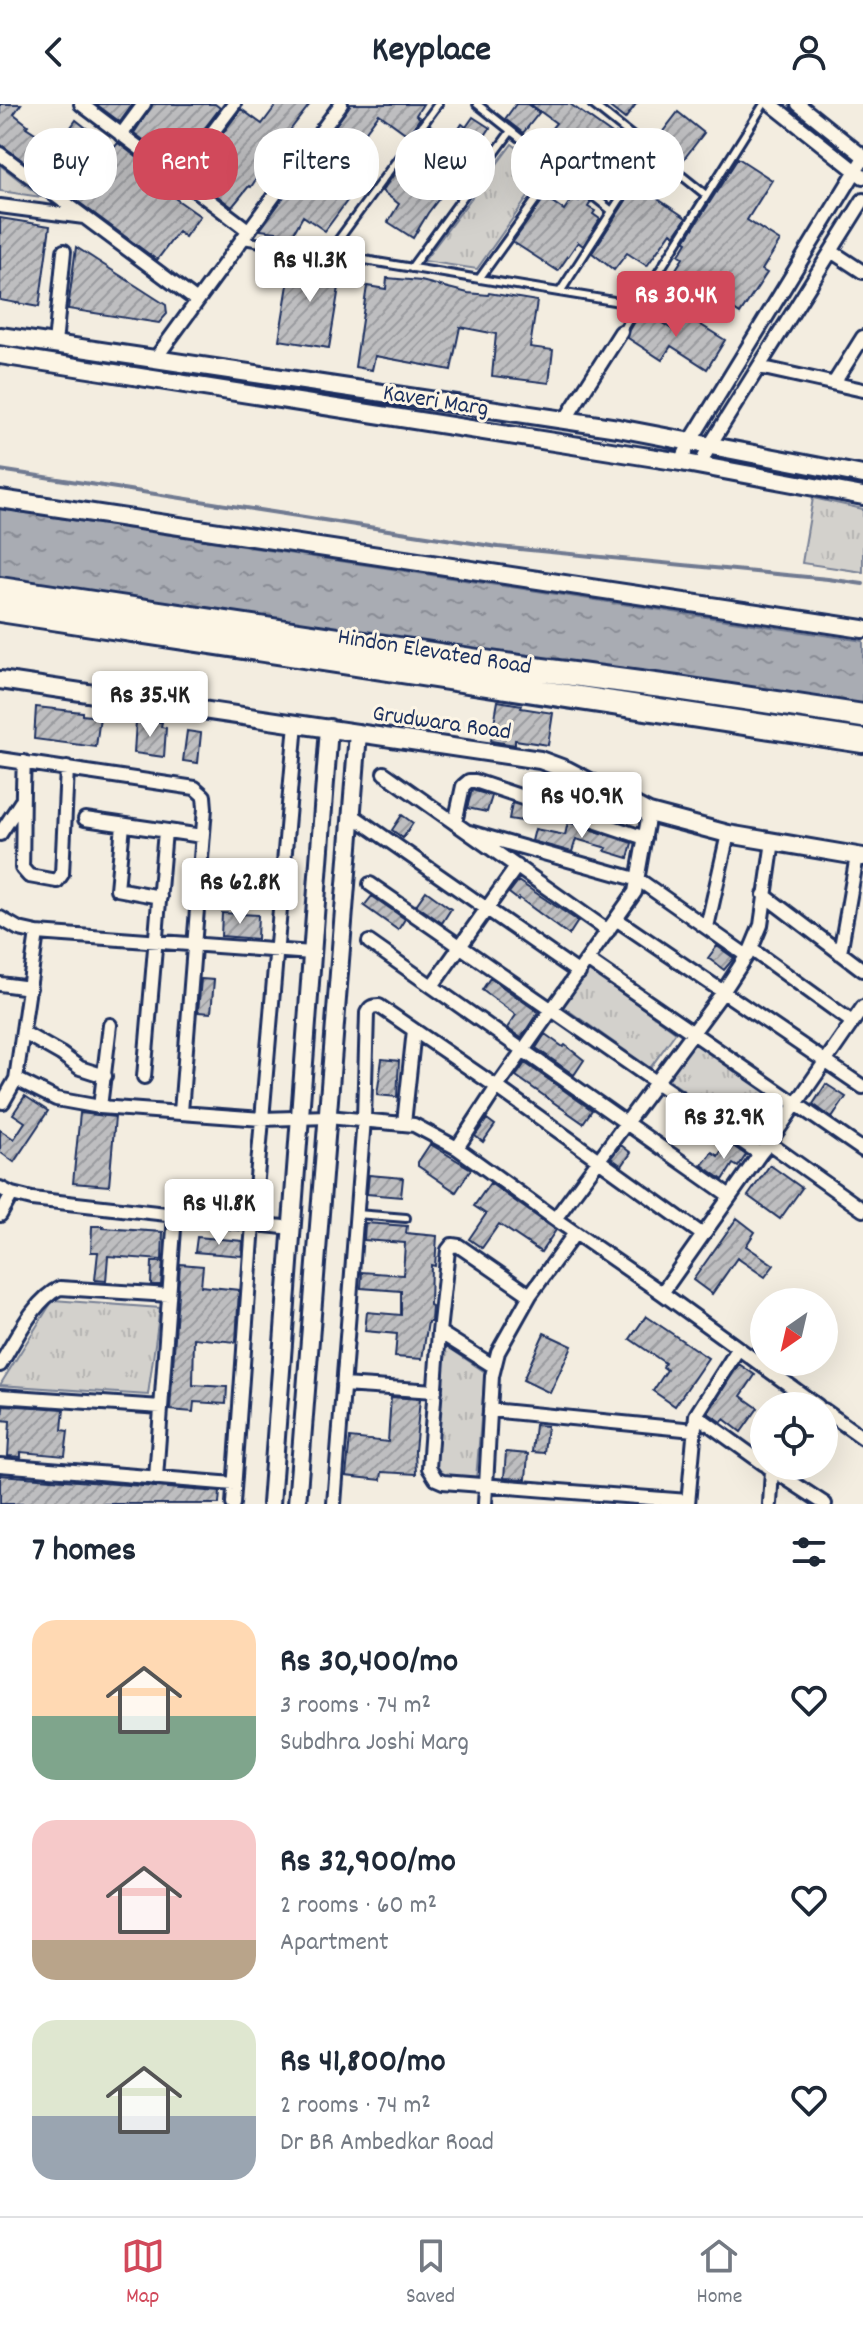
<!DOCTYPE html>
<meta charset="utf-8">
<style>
:root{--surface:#fff;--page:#f2f2f3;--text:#1f2937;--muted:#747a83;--line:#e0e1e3;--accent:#d1495b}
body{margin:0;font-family:Dekko,sans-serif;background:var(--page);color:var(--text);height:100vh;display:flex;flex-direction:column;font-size:30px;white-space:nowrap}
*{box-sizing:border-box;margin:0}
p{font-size:26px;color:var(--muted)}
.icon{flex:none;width:44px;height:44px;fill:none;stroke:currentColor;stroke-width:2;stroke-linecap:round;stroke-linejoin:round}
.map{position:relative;height:1400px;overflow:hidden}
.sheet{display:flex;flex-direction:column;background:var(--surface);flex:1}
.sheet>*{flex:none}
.guide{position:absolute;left:24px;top:24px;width:816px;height:72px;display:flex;gap:16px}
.needle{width:52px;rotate:214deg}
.controls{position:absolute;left:750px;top:1184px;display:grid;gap:16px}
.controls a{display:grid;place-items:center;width:88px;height:88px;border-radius:50%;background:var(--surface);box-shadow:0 8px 32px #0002;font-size:40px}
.price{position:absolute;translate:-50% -68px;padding:0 18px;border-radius:8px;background:#fff;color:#222;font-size:26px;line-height:52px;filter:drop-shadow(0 2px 4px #0008)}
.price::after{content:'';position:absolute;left:50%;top:48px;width:24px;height:18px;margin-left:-12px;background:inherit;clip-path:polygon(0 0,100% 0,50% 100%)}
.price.selected{background:var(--accent);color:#fff}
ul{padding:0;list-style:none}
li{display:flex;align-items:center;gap:24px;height:200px;padding:0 32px}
li span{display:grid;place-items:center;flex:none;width:224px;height:160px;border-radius:24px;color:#555}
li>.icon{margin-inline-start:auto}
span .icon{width:96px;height:96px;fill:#fffc;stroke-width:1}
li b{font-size:34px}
h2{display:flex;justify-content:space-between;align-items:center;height:96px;padding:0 32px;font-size:34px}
.pill{padding:0 28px;border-radius:32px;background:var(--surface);box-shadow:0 8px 32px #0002;font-size:28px;line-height:72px}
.pill.selected{background:var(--accent);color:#fff}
header{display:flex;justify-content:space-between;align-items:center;height:104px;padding:0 32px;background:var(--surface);font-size:36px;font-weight:800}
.tab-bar{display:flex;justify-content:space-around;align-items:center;height:112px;border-top:2px solid var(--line);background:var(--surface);font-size:22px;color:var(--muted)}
.tab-bar a{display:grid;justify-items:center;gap:4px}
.tab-bar .selected{color:var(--accent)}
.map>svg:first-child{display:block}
</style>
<header><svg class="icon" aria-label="back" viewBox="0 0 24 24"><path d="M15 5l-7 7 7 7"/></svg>Keyplace<svg class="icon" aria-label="person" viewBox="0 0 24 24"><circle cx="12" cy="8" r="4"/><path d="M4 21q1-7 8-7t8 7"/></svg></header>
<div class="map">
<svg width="863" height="1400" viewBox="0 0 863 1400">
<defs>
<pattern id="park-tufts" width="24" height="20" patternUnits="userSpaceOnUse" patternTransform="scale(2)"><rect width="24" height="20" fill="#d3d1cc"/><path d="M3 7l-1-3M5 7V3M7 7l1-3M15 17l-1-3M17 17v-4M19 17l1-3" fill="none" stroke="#b5b4b2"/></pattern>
<pattern id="water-ripples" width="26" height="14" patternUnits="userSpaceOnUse" patternTransform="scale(2)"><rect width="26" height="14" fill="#a9acb3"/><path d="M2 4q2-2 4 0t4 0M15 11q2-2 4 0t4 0" fill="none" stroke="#898c95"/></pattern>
<pattern id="building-hatch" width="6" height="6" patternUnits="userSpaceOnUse" patternTransform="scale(2)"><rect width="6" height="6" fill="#bebec0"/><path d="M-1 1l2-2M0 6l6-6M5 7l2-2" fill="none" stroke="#9a9b9f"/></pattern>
</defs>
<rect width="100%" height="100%" fill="#f3ede0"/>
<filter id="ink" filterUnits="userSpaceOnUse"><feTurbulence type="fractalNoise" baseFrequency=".0125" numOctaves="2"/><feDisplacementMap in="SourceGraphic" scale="16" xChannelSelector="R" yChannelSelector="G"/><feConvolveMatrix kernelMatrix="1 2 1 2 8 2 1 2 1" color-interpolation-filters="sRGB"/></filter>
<g filter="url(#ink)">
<!-- park -->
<path fill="url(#park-tufts)" stroke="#778095" stroke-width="2" d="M512,40L547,66L477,165L424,157Z
M0,61L41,93L0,87Z
M813,394L863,405V468L802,459Z
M588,865L676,928L650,964L562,902Z
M689,935L783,1000L757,1038L663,972Z
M53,1196L160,1204L148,1291L0,1281Z
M442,1239L485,1268L476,1375L433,1371Z"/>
<!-- water -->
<path fill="url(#water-ripples)" stroke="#707a91" stroke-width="2" d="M0,405L863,537V618L0,484Z"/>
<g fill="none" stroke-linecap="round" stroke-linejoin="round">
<!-- stream -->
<path stroke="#707a91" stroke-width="4" d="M0,366L498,443L828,475L863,480"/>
</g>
<!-- building -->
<path fill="url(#building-hatch)" stroke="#1b2f5e" stroke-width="2" d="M0,0H21L14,10L28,21L26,23L57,43L76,16L113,45L118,39L164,74L160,79L178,92L176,95L200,112L185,133L178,128L157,156L0,40Z
M96,0H133L120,18Z
M153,0H215L220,4L178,59L176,58L175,59L134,29Z
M277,0H310L275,46L251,83L249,82L232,103L211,87L213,83L193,69L241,5L262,20Z
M351,0H423L416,11L420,14L408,31L379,10L329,77L350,93L325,127L303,112L293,130L260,126Z
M516,0H527L539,9L523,29L505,15Z
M530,0H570L615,32L616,30L626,37L608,63L615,68L599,89L538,41L556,19Z
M606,0H636L625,15Z
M678,8L704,29L680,60L654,39Z
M473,13L490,24L467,59L446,45L462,20L466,23Z
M430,21L448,36L427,63L429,64L426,70L447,84L428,109L413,134L388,118L399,100L382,87Z
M738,54L772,76L747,116L780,137L762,166L767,169L740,210L706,187L697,202L665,182L683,154L679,151L687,138L685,137Z
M638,78L659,92L658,95L686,114L675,131L671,128L647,162L627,149L614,166L592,149Z
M583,92L591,98L588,103L595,107L593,110L600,115L583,142L578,138L558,167L513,138L545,93L564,106L573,93L579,97Z
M0,114L50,122L39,203L0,196Z
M76,143L166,201L167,210L159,219L68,205Z
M292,156L342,165L329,244L279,236Z
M387,174L421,177L468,189L488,191L489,189L537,197L530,243L553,246L549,279L492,272L496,230L460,223L451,266L375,252L372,266L355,263L367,182L386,185Z
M642,206L678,229L688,213L725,236L707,265L671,242L662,256L628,234L630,226Z
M498,597L522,601L521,604L553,609L548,641L515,636V641L491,637Z
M36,603L82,608V611L100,613L96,643L34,635Z
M136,617L162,618L161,623L166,624L164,653L134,649Z
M187,627L201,629L198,659L183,657Z
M472,686L492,692L487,708L467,704Z
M512,699L525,703L522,717L509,715Z
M402,711L413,719L403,734L392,726Z
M568,718L632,739L628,754L605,747L607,744L576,735L572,748L532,737L535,725L565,731Z
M518,777L578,817L569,831L519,794L518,796L509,789Z
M426,787L451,805L442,819L416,801Z
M372,792L405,815L398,826L364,802Z
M222,809L258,811L257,835L221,832Z
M717,842L734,854L724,866L708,854Z
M490,874L538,908L521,934L507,924L516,911L482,886Z
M201,875L214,876L211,909L198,908Z
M545,930L563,943L565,941L584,956L574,971L536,944Z
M382,955L399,957L397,993L377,991Z
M525,959L592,1006L583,1019L516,972Z
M826,980L846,993L832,1014L813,1000Z
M25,992L48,1007L14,1058L0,1048V1026L14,1035L25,1018L13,1010Z
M80,1009L115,1013L109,1082L73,1079Z
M487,1015L495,1021L483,1038L475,1032Z
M727,1038L746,1051L738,1063L733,1060L723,1076L702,1061L712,1048L718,1052Z
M430,1040L471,1065L456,1088L418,1062V1058Z
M621,1041L631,1049L622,1062L611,1054Z
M770,1061L802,1084L780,1115L748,1092Z
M369,1071L403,1074L401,1093L367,1090Z
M490,1079L556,1126L541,1148L499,1120L482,1144L469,1135L486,1110L474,1102Z
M737,1114L755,1128L746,1142L774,1161L765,1173L737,1154L712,1190L693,1176Z
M365,1119L407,1122L406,1129L437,1132L435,1162L431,1161L430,1201L432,1202L431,1218H428L422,1255L395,1253L397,1230L365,1227L367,1208L401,1211V1187L361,1184L362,1168L403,1171L405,1139L364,1136Z
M92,1122H103V1124L163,1128L162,1156L108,1152L106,1177L95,1176L98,1148H91Z
M197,1133L243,1137L242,1152L195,1148Z
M152,1158H163L161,1181H151Z
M180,1160L203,1162L201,1182L239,1186L236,1238L194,1234L193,1281L227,1283L226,1300L194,1298L193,1308L170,1306Z
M646,1212L708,1254L675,1302L653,1287L667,1266L663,1263L665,1259L630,1235Z
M544,1229L572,1242L550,1289L523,1276Z
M739,1260L755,1271L741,1292L758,1304L741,1328L724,1315L722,1318L708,1309Z
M391,1293L420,1295L415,1347L416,1370L382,1368L381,1376L346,1372L350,1334L388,1338Z
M3,1301L64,1305L62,1326L68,1327L65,1352L21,1348V1353L8,1352L10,1317L2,1316Z
M535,1321L547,1322L544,1349L532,1348Z
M506,1348L528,1350L526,1375L504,1374Z
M0,1371L220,1388L219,1400H0Z"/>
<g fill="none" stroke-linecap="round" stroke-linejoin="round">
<defs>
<path id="lane" d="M477,0L612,107
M592,0L706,91
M243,136L638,201
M328,150L438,0
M411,164L511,27
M479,175L558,65
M560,188L651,47
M621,228L764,0
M357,1110L406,1114"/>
<path id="street" d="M81,0L248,126
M771,0L863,73
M798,0L863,52
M121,31L144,0
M0,50L197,197
M178,74L234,0
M0,102L84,113
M831,147L863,168
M55,240L64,147
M155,255L341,0
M759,263L863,286
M834,279L863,233
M565,316L621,228
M681,358L690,338L863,55
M700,362L710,341L863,96
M0,655L195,684L204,692L205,704L181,1008
M24,658C22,694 23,729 22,764L29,772L57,777L62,770L67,664
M384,669L608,827
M352,711L579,869
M85,715L202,732
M455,719L463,682L469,677H475L645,734
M123,721L117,785L160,793
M469,728L639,776L747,852
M0,730L21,698
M370,780L760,1050
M764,791L863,866
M0,814L19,825L37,829L312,849
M616,815L863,983
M707,823L728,730
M369,838L730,1092
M751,845L852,918
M840,849L857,752
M587,856L863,1046
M0,880L30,884
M432,882L517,762
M24,929L61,950L80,964L105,972
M144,973L165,727
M16,975L56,995L100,1003L262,1015L328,1013L414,1021L457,1044L555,1115L662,1189L818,1302
M0,996L3,998L16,975L37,829
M100,1003L110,921
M404,1019L414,926
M769,1039L863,1106
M457,1044L497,983L635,788L649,709
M0,1084L12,1090L32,1095L292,1124
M0,1111L12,1090
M555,1115L723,888L751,845L761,821L773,737
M662,1189L760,1050L769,1039L863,903
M530,1191L459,1142L452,1141L448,1146L439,1228L429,1364L436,1375L443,1378L688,1397
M439,1228L493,1262
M0,1261C15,1237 34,1195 60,1184L169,1191
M343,1281L435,1287
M0,1292L161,1303
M490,1306L694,1326
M824,1306L863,1334
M696,1311L764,1360
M0,1361L234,1380
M767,1362L825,1400
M156,1374L175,1111
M233,1400L253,1120L296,619
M334,1400L364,1015L367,909C370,903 372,902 379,902L497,983L703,1131
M485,1400L492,1272L498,1248L530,1191L575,1129
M688,1400L696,1311L738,1245
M770,1400L772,1366"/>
<path id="secondary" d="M0,232L618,324L863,371
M0,251L681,358L863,392
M0,395L863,525
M0,576L540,656L567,666L649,709L728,730L863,753
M271,1400L329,624
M297,1400L358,629"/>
<path id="highway" d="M0,485L491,559L677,584L863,612
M0,506L863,637"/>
</defs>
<!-- lane casing -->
<use href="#lane" stroke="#1b2f5e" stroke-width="12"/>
<!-- street casing -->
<use href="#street" stroke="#1b2f5e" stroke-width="18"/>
<!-- secondary casing -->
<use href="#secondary" stroke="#1b2f5e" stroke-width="22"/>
<!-- highway casing -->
<use href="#highway" stroke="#1b2f5e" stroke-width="28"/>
<!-- lane -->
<use href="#lane" stroke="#fcf5e5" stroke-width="6"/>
<!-- street -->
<use href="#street" stroke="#fcf5e5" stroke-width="12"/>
<!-- secondary -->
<use href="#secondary" stroke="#fcf5e5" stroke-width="16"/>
<!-- highway -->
<use href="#highway" stroke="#fcf5e5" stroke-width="22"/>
</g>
</g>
<g text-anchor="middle" stroke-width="6" stroke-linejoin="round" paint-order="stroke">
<!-- street labels -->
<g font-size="24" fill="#1b2f5e" stroke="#fcf5e5">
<text transform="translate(436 295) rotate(9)" y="8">Kaveri Marg</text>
<text transform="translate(435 546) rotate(9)" y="8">Hindon Elevated Road</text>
<text transform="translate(442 617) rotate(8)" y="8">Grudwara Road</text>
</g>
</g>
</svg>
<div class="controls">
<a><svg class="needle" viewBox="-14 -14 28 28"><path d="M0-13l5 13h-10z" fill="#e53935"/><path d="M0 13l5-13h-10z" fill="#747a83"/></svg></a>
<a><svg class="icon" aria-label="locate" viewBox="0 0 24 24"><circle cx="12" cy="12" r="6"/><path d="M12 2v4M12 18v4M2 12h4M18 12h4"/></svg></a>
</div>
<b class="price" style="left:310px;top:200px">Rs 41.3K</b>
<b class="price selected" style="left:676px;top:235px">Rs 30.4K</b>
<b class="price" style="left:150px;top:635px">Rs 35.4K</b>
<b class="price" style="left:582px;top:736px">Rs 40.9K</b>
<b class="price" style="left:240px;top:822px">Rs 62.8K</b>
<b class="price" style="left:724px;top:1057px">Rs 32.9K</b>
<b class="price" style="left:219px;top:1143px">Rs 41.8K</b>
<div class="guide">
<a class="pill">Buy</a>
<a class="pill selected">Rent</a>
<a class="pill">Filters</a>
<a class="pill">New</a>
<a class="pill">Apartment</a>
</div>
</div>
<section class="sheet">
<h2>7 homes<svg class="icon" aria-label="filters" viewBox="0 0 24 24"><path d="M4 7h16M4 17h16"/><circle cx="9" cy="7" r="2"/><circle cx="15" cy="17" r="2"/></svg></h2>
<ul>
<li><span style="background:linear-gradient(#ffd9b3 60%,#7fa58c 0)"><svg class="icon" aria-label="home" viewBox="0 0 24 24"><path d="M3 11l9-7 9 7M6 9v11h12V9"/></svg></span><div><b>Rs 30,400/mo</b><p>3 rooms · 74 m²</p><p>Subdhra Joshi Marg</p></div><svg class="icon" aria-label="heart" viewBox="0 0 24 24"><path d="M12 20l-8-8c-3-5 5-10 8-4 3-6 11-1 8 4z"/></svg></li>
<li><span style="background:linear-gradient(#f6c9c9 75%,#b9a48a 0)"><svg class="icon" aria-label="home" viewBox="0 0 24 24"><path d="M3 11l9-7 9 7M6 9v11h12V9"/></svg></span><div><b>Rs 32,900/mo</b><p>2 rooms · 60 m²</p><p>Apartment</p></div><svg class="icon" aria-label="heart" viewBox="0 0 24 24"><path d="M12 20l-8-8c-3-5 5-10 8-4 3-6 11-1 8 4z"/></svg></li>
<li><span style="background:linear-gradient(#dfe7d0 60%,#9aa5b1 0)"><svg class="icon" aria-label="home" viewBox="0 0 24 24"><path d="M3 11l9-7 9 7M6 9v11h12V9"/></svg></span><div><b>Rs 41,800/mo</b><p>2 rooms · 74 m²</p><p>Dr BR Ambedkar Road</p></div><svg class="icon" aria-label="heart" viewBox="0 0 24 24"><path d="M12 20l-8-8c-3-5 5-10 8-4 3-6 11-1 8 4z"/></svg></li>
</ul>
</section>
<nav class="tab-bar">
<a class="selected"><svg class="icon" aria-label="map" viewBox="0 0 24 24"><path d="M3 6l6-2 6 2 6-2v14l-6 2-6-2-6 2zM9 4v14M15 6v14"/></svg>Map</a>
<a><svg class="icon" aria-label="saved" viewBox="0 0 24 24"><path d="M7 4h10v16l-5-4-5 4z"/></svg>Saved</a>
<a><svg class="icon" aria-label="home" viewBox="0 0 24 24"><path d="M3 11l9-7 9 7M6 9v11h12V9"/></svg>Home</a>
</nav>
